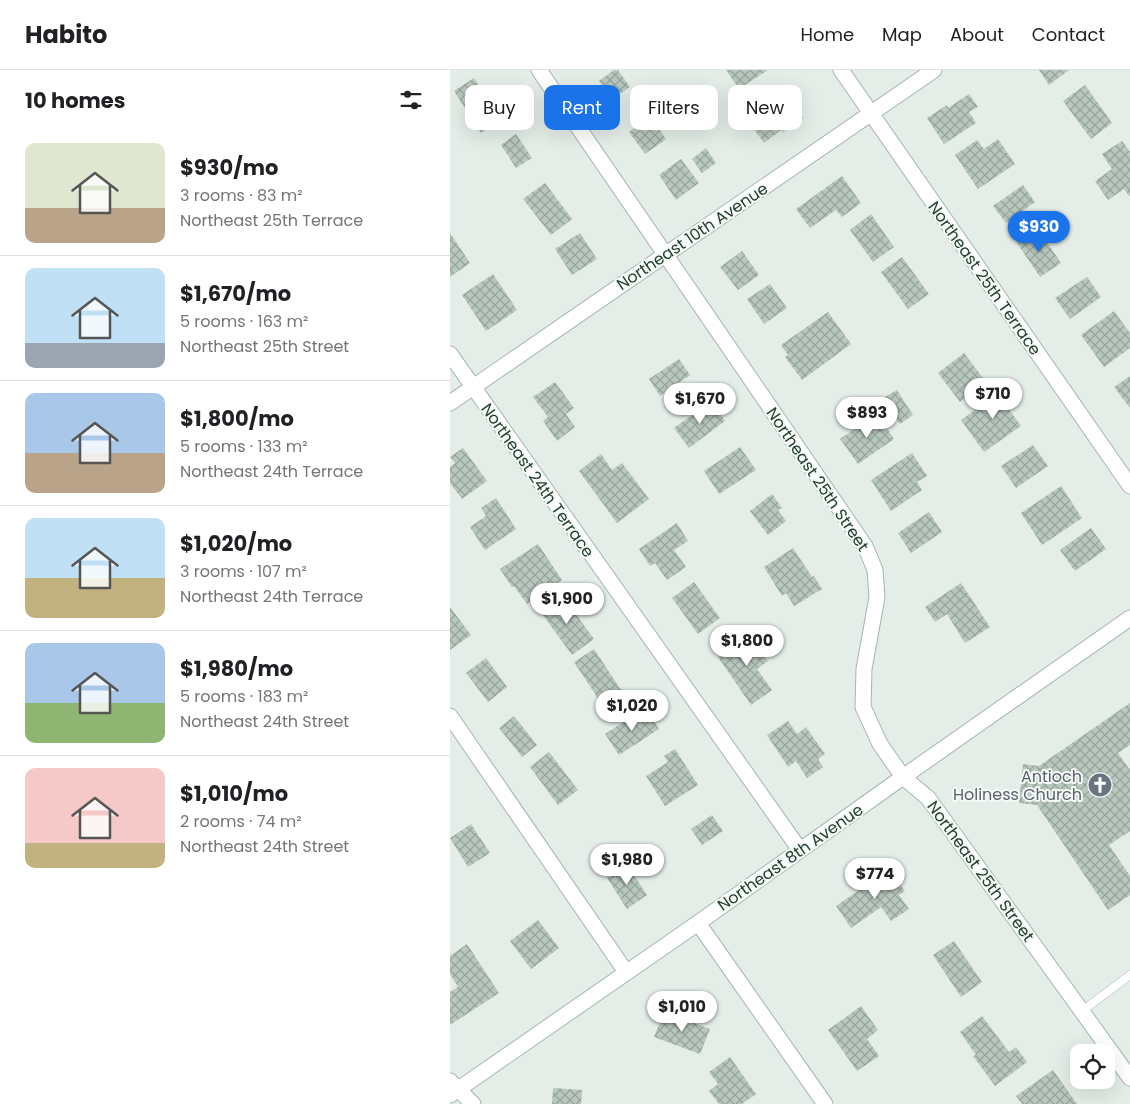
<!DOCTYPE html>
<meta charset="utf-8">
<style>
:root{--surface:#fff;--page:#f2f2f2;--text:#202124;--muted:#757577;--line:#e0e0e0;--accent:#1a73e8}
body{margin:0;font-family:Poppins,sans-serif;background:var(--page);color:var(--text);height:100vh;display:flex;flex-direction:column;font-size:19px;white-space:nowrap}
*{box-sizing:border-box;margin:0}
p{font-size:16px;color:var(--muted)}
.icon{flex:none;width:28px;height:28px;fill:none;stroke:currentColor;stroke-width:2;stroke-linecap:round;stroke-linejoin:round}
.map{position:relative;flex:1;overflow:hidden}
.panel{display:flex;flex-direction:column;background:var(--surface);width:450px}
.panel>*{flex:none}
.top-card{position:absolute;left:15px;top:15px;width:475px;height:45px;display:flex;gap:10px}
.tools{position:absolute;left:620px;top:974px;display:grid;gap:10px}
.tools a{display:grid;place-items:center;width:45px;height:45px;border-radius:10px;background:var(--surface);box-shadow:0 5px 20px #0002;font-size:25px}
.price{position:absolute;translate:-50% -42px;padding:0 11px;border-radius:18px;background:#fff;color:#222;font-size:16px;line-height:32px;filter:drop-shadow(0 1px 2px #0008)}
.price::after{content:'';position:absolute;left:50%;top:30px;width:15px;height:11px;margin-left:-8px;background:inherit;clip-path:polygon(0 0,100% 0,50% 100%)}
.price.current{background:var(--accent);color:#fff}
ul{padding:0;list-style:none}
li{display:flex;align-items:center;gap:15px;height:125px;padding:0 25px}
li+li{border-top:1px solid var(--line)}
li span{display:grid;place-items:center;flex:none;width:140px;height:100px;border-radius:10px;color:#555}
li>.icon{margin-inline-start:auto}
span .icon{width:60px;height:60px;fill:#fffc;stroke-width:1}
li b{font-size:21px}
h2{display:flex;justify-content:space-between;align-items:center;height:60px;padding:0 25px;font-size:21px}
.pill{padding:0 18px;border-radius:10px;background:var(--surface);box-shadow:0 5px 20px #0002;font-size:18px;line-height:45px}
.pill.current{background:var(--accent);color:#fff}
header{display:flex;align-items:center;gap:30px;box-sizing:border-box;height:70px;padding:0 25px;background:var(--surface);border-bottom:1px solid var(--line)}
header strong{font-size:24px}
nav{display:flex;gap:28px;margin-inline-start:auto;font-size:18px}
main{display:flex;flex:1;min-height:0}
.map>svg:first-child{display:block}
</style>
<header>
<strong>Habito</strong>
<nav><a>Home</a><a>Map</a><a>About</a><a>Contact</a></nav>
</header>
<main>
<section class="panel">
<h2>10 homes<svg class="icon" aria-label="filters" viewBox="0 0 24 24"><path d="M4 7h16M4 17h16"/><circle cx="9" cy="7" r="2"/><circle cx="15" cy="17" r="2"/></svg></h2>
<ul>
<li><span style="background:linear-gradient(#dfe7d0 65%,#b9a48a 0)"><svg class="icon" aria-label="home" viewBox="0 0 24 24"><path d="M3 11l9-7 9 7M6 9v11h12V9"/></svg></span><div><b>$930/mo</b><p>3 rooms · 83 m²</p><p>Northeast 25th Terrace</p></div></li>
<li><span style="background:linear-gradient(#bfe0f5 75%,#9aa5b1 0)"><svg class="icon" aria-label="home" viewBox="0 0 24 24"><path d="M3 11l9-7 9 7M6 9v11h12V9"/></svg></span><div><b>$1,670/mo</b><p>5 rooms · 163 m²</p><p>Northeast 25th Street</p></div></li>
<li><span style="background:linear-gradient(#a9c7e8 60%,#b9a48a 0)"><svg class="icon" aria-label="home" viewBox="0 0 24 24"><path d="M3 11l9-7 9 7M6 9v11h12V9"/></svg></span><div><b>$1,800/mo</b><p>5 rooms · 133 m²</p><p>Northeast 24th Terrace</p></div></li>
<li><span style="background:linear-gradient(#bfe0f5 60%,#c2b280 0)"><svg class="icon" aria-label="home" viewBox="0 0 24 24"><path d="M3 11l9-7 9 7M6 9v11h12V9"/></svg></span><div><b>$1,020/mo</b><p>3 rooms · 107 m²</p><p>Northeast 24th Terrace</p></div></li>
<li><span style="background:linear-gradient(#a9c7e8 60%,#8fb573 0)"><svg class="icon" aria-label="home" viewBox="0 0 24 24"><path d="M3 11l9-7 9 7M6 9v11h12V9"/></svg></span><div><b>$1,980/mo</b><p>5 rooms · 183 m²</p><p>Northeast 24th Street</p></div></li>
<li><span style="background:linear-gradient(#f6c9c9 75%,#c2b280 0)"><svg class="icon" aria-label="home" viewBox="0 0 24 24"><path d="M3 11l9-7 9 7M6 9v11h12V9"/></svg></span><div><b>$1,010/mo</b><p>2 rooms · 74 m²</p><p>Northeast 24th Street</p></div></li>
</ul>
</section>
<div class="map">
<svg width="680" height="1034" viewBox="0 0 680 1034">
<defs>
<pattern id="building-cross-hatch" width="8" height="8" patternUnits="userSpaceOnUse" patternTransform="scale(1.25)"><rect width="8" height="8" fill="#b9c8bf"/><path d="M0 0l8 8M0 8l8-8" fill="none" stroke="#96a49c"/></pattern>
</defs>
<rect width="100%" height="100%" fill="#e4ede7"/>
<!-- building -->
<path fill="url(#building-cross-hatch)" d="M164,0H168L180,17L162,29L149,11Z
M276,0H318L289,19Z
M589,0H619L599,15Z
M24,8L51,50L31,63L4,21Z
M635,15L662,53L641,69L613,31Z
M333,21L353,48L333,62L331,60L314,73L296,48Z
M519,24L528,37L519,42L526,53L494,74L477,48L497,35L498,38Z
M200,46L216,69L195,84L179,62Z
M66,64L82,88L66,98L51,75Z
M548,69L565,94L528,119L505,85L527,70L534,79Z
M672,71L680,82V127L674,119L658,130L645,111L662,99L652,84Z
M256,78L266,93L252,103L242,89Z
M231,89L249,113L226,130L209,105Z
M392,106L411,133L392,147L386,140L360,158L346,139Z
M95,113L122,149L101,165L73,129Z
M573,115L585,132L556,153L543,136Z
M421,144L444,177L423,192L400,160Z
M588,159L611,193L590,207L567,173Z
M0,163L20,193L0,207Z
M130,163L147,189L122,205L105,179Z
M292,181L309,205L288,220L270,197Z
M452,187L479,224L458,239L431,202Z
M43,204L67,240L36,261L12,225Z
M637,207L651,227L620,249L605,228Z
M320,214L337,238L314,254L297,229Z
M664,241L680,263V278L654,297L631,265Z
M378,242L401,274L352,310L335,287L338,285L331,275Z
M514,283L536,312L510,332L488,303Z
M229,289L240,305L210,326L199,309Z
M680,306V338L664,317Z
M105,312L124,338L116,344L125,357L107,371L93,351L98,347L83,327Z
M558,316L568,330L558,338L571,356L534,382L511,350Z
M447,320L463,345L450,354L433,328Z
M261,331L275,351L239,378L224,358Z
M427,344L444,369L408,394L390,369Z
M583,375L598,396L566,418L551,396Z
M290,377L306,400L269,424L254,401Z
M13,378L37,411L12,429L0,413V397L5,393L0,387Z
M462,383L477,406L467,412L472,420L441,441L421,410Z
M151,384L162,400L172,393L199,429L167,453L129,401Z
M611,416L632,448L592,475L571,443Z
M322,424L332,438L328,440L336,451L318,465L300,441Z
M46,428L66,459L35,480L20,457L36,446L31,438Z
M479,442L492,462L461,483L448,463Z
M227,453L238,471L224,480L236,497L217,510L205,493L200,496L189,479Z
M641,458L656,479L625,501L610,480Z
M88,474L112,510L77,534L64,516L62,517L50,499Z
M343,478L362,507L364,506L372,519L344,536L336,523L332,526L314,497Z
M244,512L270,548L248,564L222,528Z
M511,513L540,557L515,573L497,544L485,552L475,537Z
M112,525L144,569L122,585L90,541Z
M0,537L21,565L0,580Z
M297,561L318,591L307,599L322,620L301,635L268,587L284,576L281,571Z
M144,579L173,623L153,636L124,592Z
M36,588L57,617L38,632L16,603Z
M680,633V675L668,683L680,700V761L659,775L680,806V825L658,840L587,735L569,733L573,694L589,696Z
M195,638L209,659L169,685L155,664Z
M64,646L87,675L72,687L49,658Z
M338,651L347,664L356,657L375,684L368,689L373,697L357,708L346,691L338,697L317,665Z
M225,679L248,715L215,736L196,706L218,692L214,686Z
M99,682L128,720L108,735L80,697Z
M262,745L273,761L252,775L241,759Z
M21,754L40,783L18,797L0,768Z
M177,794L197,825L177,839L157,808Z
M440,799L455,821L449,825L459,839L441,851L431,837L401,858L386,836Z
M88,850L109,878L81,899L60,871Z
M504,871L532,912L511,927L483,885Z
M17,874L49,923L0,955V922L8,917L0,904V886Z
M411,936L428,960L417,969L429,986L407,1001L378,960Z
M214,942L260,959L250,984L204,967Z
M532,946L559,982L566,977L577,992L545,1016L523,986L526,985L510,962Z
M280,987L306,1024L292,1034H269L259,1021L268,1014L259,1002Z
M603,1000L627,1034H572L566,1026Z
M103,1018L132,1020L131,1034H102Z"/>
<g fill="none" stroke-linecap="round" stroke-linejoin="round">
<defs>
<path id="lane" d="M632,941L680,905"/>
<path id="street" d="M89,0L415,476L425,500L427,527L414,599L413,637L430,674L453,707L680,548
M391,0L680,416
M0,284L350,780
M0,333L484,0
M0,646L176,902
M248,853L375,1034
M0,1011L23,1034"/>
<path id="secondary" d="M0,1025L248,853L453,707L478,728L680,1008"/>
</defs>
<!-- lane casing -->
<use href="#lane" stroke="#a6b5ad" stroke-width="9"/>
<!-- street casing -->
<use href="#street" stroke="#a6b5ad" stroke-width="17"/>
<!-- secondary casing -->
<use href="#secondary" stroke="#a2b9ac" stroke-width="17"/>
<!-- lane -->
<use href="#lane" stroke="#fff" stroke-width="8"/>
<!-- street -->
<use href="#street" stroke="#fff" stroke-width="15"/>
<!-- secondary -->
<use href="#secondary" stroke="#fff" stroke-width="15"/>
</g>
<!-- icons -->
<defs>
<symbol id="church-disc" viewBox="-11 -11 22 22"><circle r="9.5" fill="#6b7280" stroke="#f4f9f6"/><path d="M-1.2-6h2.4v3.5h3.3v2.4h-3.3V6h-2.4V-.1h-3.3v-2.4h3.3Z" fill="#fff"/></symbol>
</defs>
<g fill-rule="evenodd">
<use href="#church-disc" x="636" y="701" width="28" height="28"/>
</g>
<g text-anchor="middle" stroke-width="4" stroke-linejoin="round" paint-order="stroke">
<!-- street labels -->
<g font-size="16" fill="#233e31" stroke="#f4f9f6">
<text transform="translate(242 166) rotate(-34)" y="6">Northeast 10th Avenue</text>
<text transform="translate(535 208) rotate(55)" y="6">Northeast 25th Terrace</text>
<text transform="translate(368 409) rotate(56)" y="6">Northeast 25th Street</text>
<text transform="translate(88 410) rotate(55)" y="6">Northeast 24th Terrace</text>
<text transform="translate(340 787) rotate(-35)" y="6">Northeast 8th Avenue</text>
<text transform="translate(531 801) rotate(54)" y="6">Northeast 25th Street</text>
</g>
<!-- worship labels -->
<g font-size="16" fill="#5b616d" stroke="#f4f9f6" text-anchor="end">
<text x="632" y="712">Antioch<tspan x="632" dy="18">Holiness Church</tspan></text>
</g>
</g>
</svg>
<div class="tools">
<a><svg class="icon" aria-label="locate" viewBox="0 0 24 24"><circle cx="12" cy="12" r="6"/><path d="M12 2v4M12 18v4M2 12h4M18 12h4"/></svg></a>
</div>
<b class="price current" style="left:589px;top:183px">$930</b>
<b class="price" style="left:543px;top:350px">$710</b>
<b class="price" style="left:250px;top:355px">$1,670</b>
<b class="price" style="left:417px;top:369px">$893</b>
<b class="price" style="left:117px;top:555px">$1,900</b>
<b class="price" style="left:297px;top:597px">$1,800</b>
<b class="price" style="left:182px;top:662px">$1,020</b>
<b class="price" style="left:177px;top:816px">$1,980</b>
<b class="price" style="left:425px;top:830px">$774</b>
<b class="price" style="left:232px;top:963px">$1,010</b>
<div class="top-card">
<a class="pill">Buy</a>
<a class="pill current">Rent</a>
<a class="pill">Filters</a>
<a class="pill">New</a>
</div>
</div>
</main>
